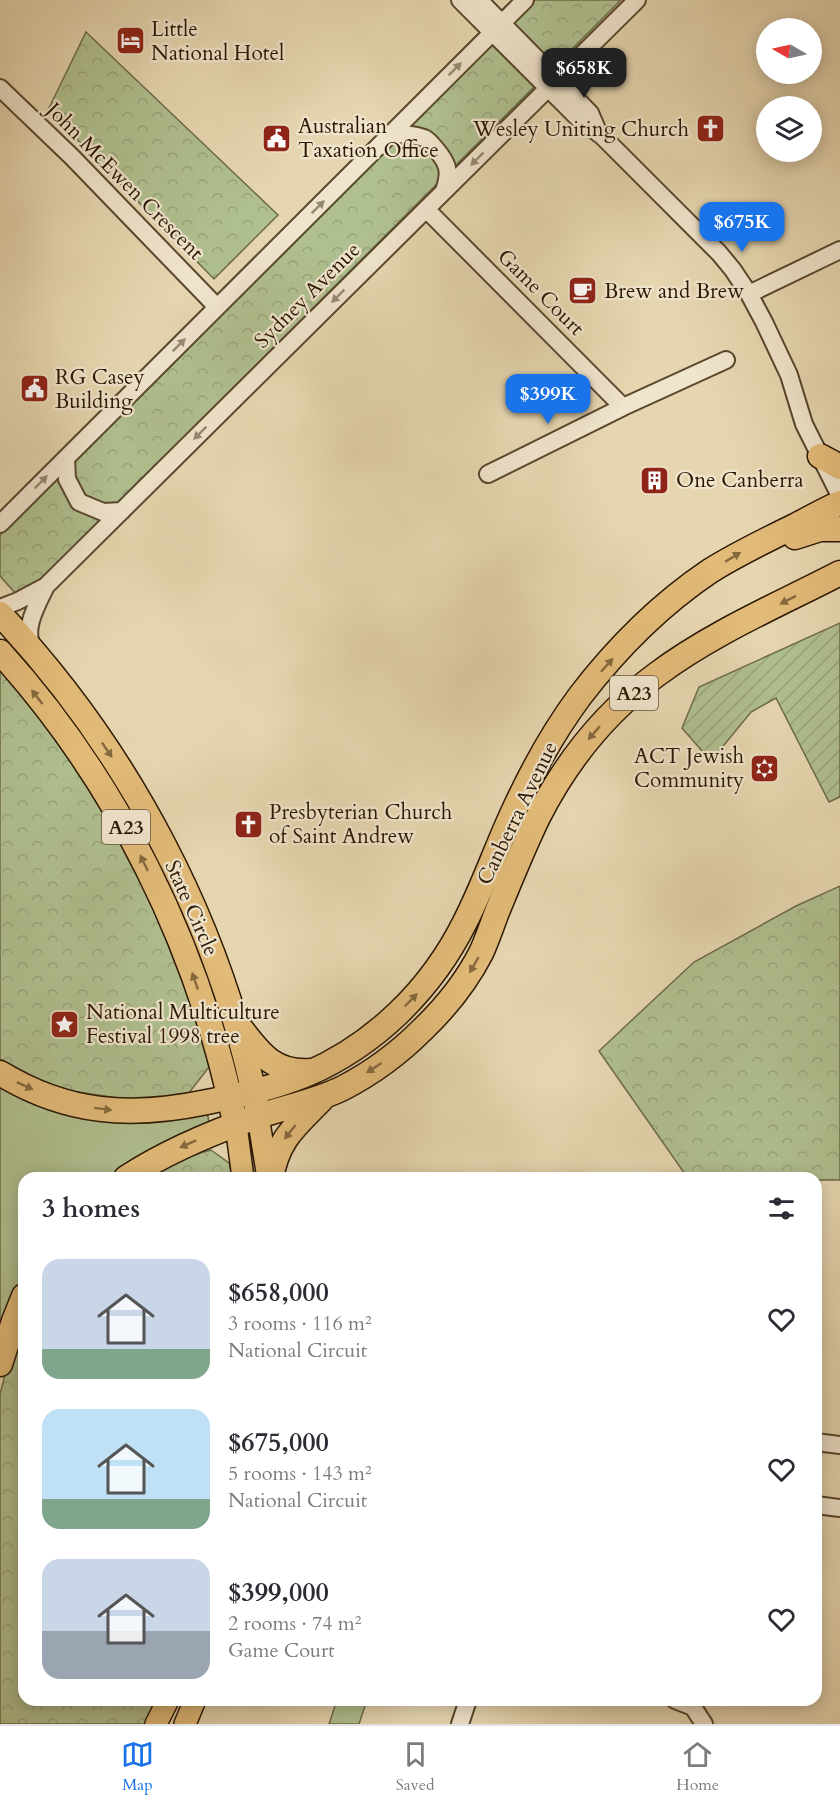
<!DOCTYPE html>
<meta charset="utf-8">
<style>
:root{--surface:#fff;--page:#f2f2f3;--text:#2b2b33;--muted:#7c7c81;--line:#e1e1e2;--accent:#1a73e8}
body{margin:0;font-family:Cardo,serif;background:var(--page);color:var(--text);height:100vh;display:flex;flex-direction:column;font-size:22px;white-space:nowrap}
*{box-sizing:border-box;margin:0}
p{font-size:20px;color:var(--muted)}
.icon{flex:none;width:33px;height:33px;fill:none;stroke:currentColor;stroke-width:2;stroke-linecap:round;stroke-linejoin:round}
.map{position:relative;flex:1;overflow:hidden}
.details{position:absolute;left:18px;top:1172px;width:804px;height:534px;display:flex;flex-direction:column;background:var(--surface);border-radius:18px;box-shadow:0 3px 15px #0003}
.details>*{flex:none}
.needle{width:39px;rotate:279deg}
.controls{position:absolute;left:756px;top:18px;display:grid;gap:12px}
.controls a{display:grid;place-items:center;width:66px;height:66px;border-radius:50%;background:var(--surface);box-shadow:0 3px 15px #0003;font-size:30px}
.price{position:absolute;translate:-50% -51px;padding:0 14px;border-radius:12px;background:var(--accent);color:#fff;font-size:20px;line-height:39px;filter:drop-shadow(0 2px 3px #0008)}
.price::after{content:'';position:absolute;left:50%;top:36px;width:18px;height:14px;margin-left:-9px;background:inherit;clip-path:polygon(0 0,100% 0,50% 100%)}
.price.active{background:#222;color:#fff}
ul{padding:0;list-style:none}
li{display:flex;align-items:center;gap:18px;height:150px;padding:0 24px}
li span{display:grid;place-items:center;flex:none;width:168px;height:120px;border-radius:18px;color:#555}
li>.icon{margin-inline-start:auto}
span .icon{width:72px;height:72px;fill:#fffc;stroke-width:1}
li b{font-size:26px}
h2{display:flex;justify-content:space-between;align-items:center;height:72px;padding:0 24px;font-size:26px}
.menu{display:flex;justify-content:space-around;align-items:center;height:84px;border-top:2px solid var(--line);background:var(--surface);font-size:16px;color:var(--muted)}
.menu a{display:grid;justify-items:center;gap:3px}
.menu .active{color:var(--accent)}
.map>svg:first-child{display:block}
</style>
<div class="map">
<svg width="840" height="1724" viewBox="0 0 840 1724">
<defs>
<pattern id="park-crowns" width="20" height="18" patternUnits="userSpaceOnUse" patternTransform="scale(1.5)"><rect width="20" height="18" fill="#b0bf8f"/><path d="M2 6a3 3 0 1 1 6 0M12 15a3 3 0 1 1 6 0" fill="none" stroke="#98a37a"/></pattern>
<pattern id="garden-furrows" width="10" height="10" patternUnits="userSpaceOnUse" patternTransform="scale(1.5)"><rect width="10" height="10" fill="#b0bf8f"/><path d="M-1 1l2-2M0 10L10 0M9 11l2-2" fill="none" stroke="#98a37a"/></pattern>
</defs>
<rect width="100%" height="100%" fill="#e6d6b0"/>
<filter id="stains"><feTurbulence type="fractalNoise" baseFrequency=".00333" numOctaves="4"/><feColorMatrix values="0 0 0 0 .2 0 0 0 0 .09 0 0 0 0 .02 0 0 0 .5 -.17"/></filter>
<radialGradient id="worn" r=".72"><stop offset=".6" stop-color="#630" stop-opacity="0"/><stop offset="1" stop-color="#630" stop-opacity=".3"/></radialGradient>
<!-- grass -->
<path fill="#b0bf8f" stroke="#6d6b49" stroke-width="1.5" d="M0,1083L207,1112L209,1122L123,1169L112,1177L24,1178V1278L0,1337Z
M337,1700H367L359,1724H329Z"/>
<!-- park -->
<path fill="url(#park-crowns)" stroke="#6d6b49" stroke-width="1.5" d="M535,0H621L36,585L16,594L0,576V535Z
M86,32L278,215L214,279L48,110Z
M0,667L50,729L105,815L154,909L196,1017L209,1067L188,1094L132,1100L57,1089L0,1059Z
M840,886V1180H816V1178L687,1177L599,1051L694,962L796,906Z
M211,1150L229,1163L233,1177L142,1178L177,1159Z
M24,1316V1700H156L144,1724H0V1394L14,1341Z"/>
<!-- garden -->
<path fill="url(#garden-furrows)" stroke="#6d6b49" stroke-width="1.5" d="M840,623V797L829,802L776,698L751,712L711,761L682,728L699,687Z"/>
<g fill="none" stroke-linecap="round" stroke-linejoin="round">
<defs>
<path id="minor" d="M460,0L583,123L600,134L719,253L733,270L749,294L764,322L789,375L804,424L840,496
M479,0L590,113L599,134
M0,88L72,157L217,307
M391,134C402,134 413,134 424,138C429,140 431,144 435,148C448,163 451,171 444,191
M426,209L623,407L726,360
M749,294L840,250
M66,458L67,479L79,502L103,512L122,511
M488,474L623,407
M0,524L525,0
M0,608L18,601L46,586L637,0
M33,650C22,629 37,605 46,586
M816,1442L840,1445
M816,1505L840,1508
M675,1700L693,1707L704,1724
M460,1724L468,1700"/>
<path id="major" d="M258,1116L268,1178
M236,1125L243,1178
M156,1724L168,1700
M185,1724L195,1700"/>
<path id="highway" d="M820,456L840,467
M795,537L820,529H840
M0,614C129,751 220,924 257,1108
M0,652C117,781 197,944 233,1113
M242,1030C261,1055 276,1074 311,1071
M0,1073C67,1114 131,1118 207,1102C240,1095 273,1088 305,1075C375,1045 431,990 465,922C484,885 497,846 515,808C533,769 554,731 580,696C616,649 661,604 710,571C737,554 766,540 795,526C810,518 824,510 840,503
M126,1178C167,1151 213,1132 259,1116C287,1107 317,1101 343,1088C372,1073 399,1053 422,1030C445,1008 466,982 481,953C487,940 492,925 497,912C510,880 523,848 538,817C566,762 606,712 656,675C712,633 778,605 840,573
M271,1178C278,1138 296,1126 322,1099
M0,1364L14,1321L24,1296"/>
</defs>
<!-- minor casing -->
<use href="#minor" stroke="#59472e" stroke-width="20"/>
<!-- major casing -->
<use href="#major" stroke="#2a1703" stroke-width="24"/>
<!-- highway casing -->
<use href="#highway" stroke="#2a1703" stroke-width="27"/>
<!-- minor -->
<use href="#minor" stroke="#efe4cc" stroke-width="16"/>
<!-- major -->
<use href="#major" stroke="#e3bb78" stroke-width="21"/>
<!-- highway -->
<use href="#highway" stroke="#e3bb78" stroke-width="24"/>
</g>
<!-- one-way arrows -->
<defs><path id="oneway-solid" d="M-6-.8H1V-3.2L6.5 0L1 3.2V.8H-6Z" transform="scale(1.5)"/></defs>
<g fill="#968872">
<use href="#oneway-solid" transform="translate(455 69) rotate(-45)"/>
<use href="#oneway-solid" transform="translate(477 159) rotate(135)"/>
<use href="#oneway-solid" transform="translate(318 207) rotate(-45)"/>
<use href="#oneway-solid" transform="translate(338 296) rotate(135)"/>
<use href="#oneway-solid" transform="translate(179 345) rotate(-45)"/>
<use href="#oneway-solid" transform="translate(200 433) rotate(135)"/>
<use href="#oneway-solid" transform="translate(41 482) rotate(-45)"/>
</g>
<g fill="#86693e">
<use href="#oneway-solid" transform="translate(733 557) rotate(-31)"/>
<use href="#oneway-solid" transform="translate(788 600) rotate(153)"/>
<use href="#oneway-solid" transform="translate(607 665) rotate(-48)"/>
<use href="#oneway-solid" transform="translate(37 697) rotate(-128)"/>
<use href="#oneway-solid" transform="translate(594 733) rotate(131)"/>
<use href="#oneway-solid" transform="translate(107 750) rotate(56)"/>
<use href="#oneway-solid" transform="translate(144 863) rotate(-116)"/>
<use href="#oneway-solid" transform="translate(474 965) rotate(120)"/>
<use href="#oneway-solid" transform="translate(195 981) rotate(-109)"/>
<use href="#oneway-solid" transform="translate(411 1000) rotate(-46)"/>
<use href="#oneway-solid" transform="translate(374 1068) rotate(147)"/>
<use href="#oneway-solid" transform="translate(25 1086) rotate(25)"/>
<use href="#oneway-solid" transform="translate(103 1109) rotate(7)"/>
<use href="#oneway-solid" transform="translate(290 1132) rotate(128)"/>
<use href="#oneway-solid" transform="translate(188 1144) rotate(156)"/>
</g>
<!-- icons -->
<defs>
<symbol id="hotel-square" viewBox="-11 -11 22 22"><rect x="-9" y="-9" width="18" height="18" rx="4" fill="#8f2418" stroke="#efe4cc"/><path d="M-6-4.5h1.5V1H6V5H4.5V3h-9V5H-6ZM-4 0a1.8 1.8 0 1 1 3.6 0ZM.5 0V-2.5h3Q6-2.5 6 0Z" fill="#fff"/></symbol>
<symbol id="church-square" viewBox="-11 -11 22 22"><rect x="-9" y="-9" width="18" height="18" rx="4" fill="#8f2418" stroke="#efe4cc"/><path d="M-1.2-6h2.4v3.5h3.3v2.4h-3.3V6h-2.4V-.1h-3.3v-2.4h3.3Z" fill="#fff"/></symbol>
<symbol id="civic-square" viewBox="-11 -11 22 22"><rect x="-9" y="-9" width="18" height="18" rx="4" fill="#8f2418" stroke="#efe4cc"/><path d="M-.6-6.5H3V-4.5H.6V-3L4-1V1h2V6H-6V1h2V-1L-.6-3ZM-1.2 2.5V6h2.4V2.5Z" fill="#fff"/></symbol>
<symbol id="cafe-square" viewBox="-11 -11 22 22"><rect x="-9" y="-9" width="18" height="18" rx="4" fill="#8f2418" stroke="#efe4cc"/><path d="M-5.5-4.5H6V0H3Q3 3.5 0 3.5H-2.5Q-5.5 3.5-5.5 0ZM3-3.2v2h1.7v-2ZM-6 4.5H4V6H-6Z" fill="#fff"/></symbol>
<symbol id="building-square" viewBox="-11 -11 22 22"><rect x="-9" y="-9" width="18" height="18" rx="4" fill="#8f2418" stroke="#efe4cc"/><path d="M-4-6H4V6H1V3H-1V6H-4ZM-2.5-4.3h1.7v1.8h-1.7ZM.8-4.3h1.7v1.8H.8ZM-2.5-1h1.7V.8h-1.7ZM.8-1h1.7V.8H.8Z" fill="#fff"/></symbol>
<symbol id="synagogue-square" viewBox="-11 -11 22 22"><rect x="-9" y="-9" width="18" height="18" rx="4" fill="#8f2418" stroke="#efe4cc"/><path d="M0-6.5L5.6 3.2H-5.6ZM0 6.5L5.6-3.2H-5.6Z" fill="#fff"/></symbol>
<symbol id="sight-square" viewBox="-11 -11 22 22"><rect x="-9" y="-9" width="18" height="18" rx="4" fill="#8f2418" stroke="#efe4cc"/><path d="M0-6L1.8-2.2L6-1.7L2.9 1.2L3.7 5.4L0 3.3L-3.7 5.4L-2.9 1.2L-6-1.7L-1.8-2.2Z" fill="#fff"/></symbol>
</defs>
<g fill-rule="evenodd">
<use href="#hotel-square" x="114" y="24" width="33" height="33"/>
<use href="#church-square" x="694" y="112" width="33" height="33"/>
<use href="#civic-square" x="260" y="122" width="33" height="33"/>
<use href="#cafe-square" x="566" y="274" width="33" height="33"/>
<use href="#civic-square" x="18" y="372" width="33" height="33"/>
<use href="#building-square" x="638" y="464" width="33" height="33"/>
<use href="#synagogue-square" x="748" y="752" width="33" height="33"/>
<use href="#church-square" x="232" y="808" width="33" height="33"/>
<use href="#sight-square" x="48" y="1008" width="33" height="33"/>
</g>
<g text-anchor="middle" stroke-width="4.5" stroke-linejoin="round" paint-order="stroke">
<!-- shield labels -->
<g fill="#efe4cc" stroke="#65543f" stroke-width="1.5">
<rect x="610" y="676" width="48" height="34" rx="4.5"/>
<rect x="102" y="810" width="48" height="34" rx="4.5"/>
</g>
<g font-size="20" font-weight="bold" fill="#2a1703">
<text x="634" y="700">A23</text>
<text x="126" y="834">A23</text>
</g>
<!-- poi labels -->
<g font-size="21" fill="#2a1703" stroke="#efe4cc" text-anchor="start">
<text x="151" y="36">Little<tspan x="151" dy="24">National Hotel</tspan></text>
<text x="298" y="133">Australian<tspan x="298" dy="24">Taxation Office</tspan></text>
<text x="689" y="136" text-anchor="end">Wesley Uniting Church</text>
<text x="604" y="298">Brew and Brew</text>
<text x="55" y="384">RG Casey<tspan x="55" dy="24">Building</tspan></text>
<text x="676" y="487">One Canberra</text>
<text x="744" y="763" text-anchor="end">ACT Jewish<tspan x="744" dy="24">Community</tspan></text>
<text x="269" y="819">Presbyterian Church<tspan x="269" dy="24">of Saint Andrew</tspan></text>
<text x="86" y="1019">National Multiculture<tspan x="86" dy="24">Festival 1998 tree</tspan></text>
</g>
<!-- street labels -->
<g font-size="21" fill="#2a1703" stroke="#efe4cc">
<text transform="translate(125 181) rotate(45)" y="7">John McEwen Crescent</text>
<text transform="translate(541 292) rotate(45)" y="7">Game Court</text>
<text transform="translate(307 295) rotate(-45)" y="7">Sydney Avenue</text>
<text transform="translate(517 813) rotate(-64)" y="7">Canberra Avenue</text>
<text transform="translate(192 908) rotate(66)" y="7">State Circle</text>
</g>
</g>
<rect width="100%" height="100%" filter="url(#stains)"/>
<rect width="100%" height="100%" fill="url(#worn)"/>
</svg>
<div class="controls">
<a><svg class="needle" viewBox="-14 -14 28 28"><path d="M0-13l5 13h-10z" fill="#e53935"/><path d="M0 13l5-13h-10z" fill="#7c7c81"/></svg></a>
<a><svg class="icon" aria-label="layers" viewBox="0 0 24 24"><path d="M12 4l9 5-9 5-9-5zM3 14l9 5 9-5"/></svg></a>
</div>
<b class="price active" style="left:584px;top:99px">$658K</b>
<b class="price" style="left:742px;top:253px">$675K</b>
<b class="price" style="left:548px;top:425px">$399K</b>
<section class="details">
<h2>3 homes<svg class="icon" aria-label="filters" viewBox="0 0 24 24"><path d="M4 7h16M4 17h16"/><circle cx="9" cy="7" r="2"/><circle cx="15" cy="17" r="2"/></svg></h2>
<ul>
<li><span style="background:linear-gradient(#c9d6e8 75%,#7fa58c 0)"><svg class="icon" aria-label="home" viewBox="0 0 24 24"><path d="M3 11l9-7 9 7M6 9v11h12V9"/></svg></span><div><b>$658,000</b><p>3 rooms · 116 m²</p><p>National Circuit</p></div><svg class="icon" aria-label="heart" viewBox="0 0 24 24"><path d="M12 20l-8-8c-3-5 5-10 8-4 3-6 11-1 8 4z"/></svg></li>
<li><span style="background:linear-gradient(#bfe0f5 75%,#7fa58c 0)"><svg class="icon" aria-label="home" viewBox="0 0 24 24"><path d="M3 11l9-7 9 7M6 9v11h12V9"/></svg></span><div><b>$675,000</b><p>5 rooms · 143 m²</p><p>National Circuit</p></div><svg class="icon" aria-label="heart" viewBox="0 0 24 24"><path d="M12 20l-8-8c-3-5 5-10 8-4 3-6 11-1 8 4z"/></svg></li>
<li><span style="background:linear-gradient(#c9d6e8 60%,#9aa5b1 0)"><svg class="icon" aria-label="home" viewBox="0 0 24 24"><path d="M3 11l9-7 9 7M6 9v11h12V9"/></svg></span><div><b>$399,000</b><p>2 rooms · 74 m²</p><p>Game Court</p></div><svg class="icon" aria-label="heart" viewBox="0 0 24 24"><path d="M12 20l-8-8c-3-5 5-10 8-4 3-6 11-1 8 4z"/></svg></li>
</ul>
</section>
</div>
<nav class="menu">
<a class="active"><svg class="icon" aria-label="map" viewBox="0 0 24 24"><path d="M3 6l6-2 6 2 6-2v14l-6 2-6-2-6 2zM9 4v14M15 6v14"/></svg>Map</a>
<a><svg class="icon" aria-label="saved" viewBox="0 0 24 24"><path d="M7 4h10v16l-5-4-5 4z"/></svg>Saved</a>
<a><svg class="icon" aria-label="home" viewBox="0 0 24 24"><path d="M3 11l9-7 9 7M6 9v11h12V9"/></svg>Home</a>
</nav>
